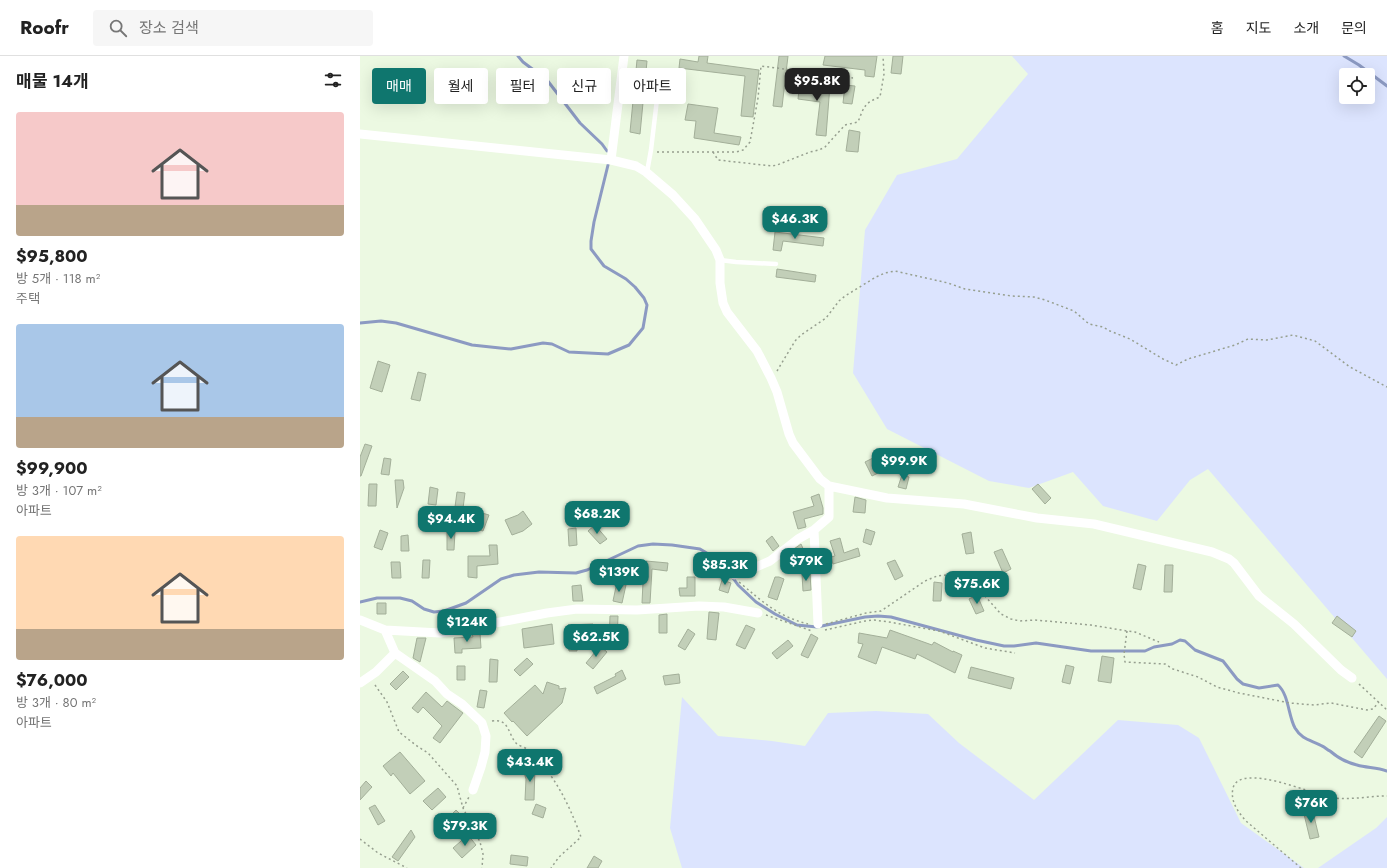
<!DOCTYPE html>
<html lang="ko">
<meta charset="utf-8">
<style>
:root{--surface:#fff;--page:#f6f6f6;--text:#222;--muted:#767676;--line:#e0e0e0;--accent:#0f766e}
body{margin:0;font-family:Jost,"Noto Sans KR",sans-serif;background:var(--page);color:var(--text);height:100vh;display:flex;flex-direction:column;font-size:15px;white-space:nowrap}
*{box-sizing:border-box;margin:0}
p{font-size:13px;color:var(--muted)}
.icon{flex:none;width:22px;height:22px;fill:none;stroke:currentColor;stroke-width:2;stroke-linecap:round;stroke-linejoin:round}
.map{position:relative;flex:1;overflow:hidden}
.side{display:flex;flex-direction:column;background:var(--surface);width:360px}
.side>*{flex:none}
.guide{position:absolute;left:12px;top:12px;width:380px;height:36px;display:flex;gap:8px}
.fabs{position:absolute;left:979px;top:12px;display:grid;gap:8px}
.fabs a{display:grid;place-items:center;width:36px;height:36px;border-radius:4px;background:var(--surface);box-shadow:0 4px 16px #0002;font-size:20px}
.price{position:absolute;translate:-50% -34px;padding:0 9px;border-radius:8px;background:var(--accent);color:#fff;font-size:13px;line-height:26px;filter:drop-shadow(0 1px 2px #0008)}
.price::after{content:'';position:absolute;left:50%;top:24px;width:12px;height:9px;margin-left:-6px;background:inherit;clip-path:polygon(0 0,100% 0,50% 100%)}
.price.current{background:#222;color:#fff}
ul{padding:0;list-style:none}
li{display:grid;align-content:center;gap:8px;height:212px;padding:0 16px}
li span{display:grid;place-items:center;height:124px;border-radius:4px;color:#555}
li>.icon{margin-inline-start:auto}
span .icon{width:72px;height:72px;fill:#fffc;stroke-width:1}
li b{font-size:17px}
h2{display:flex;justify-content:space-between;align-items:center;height:48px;padding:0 16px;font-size:17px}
.tag{padding:0 14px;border-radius:4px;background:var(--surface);box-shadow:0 4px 16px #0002;font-size:14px;line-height:36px}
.tag.current{background:var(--accent);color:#fff}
header{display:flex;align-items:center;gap:24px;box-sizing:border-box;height:56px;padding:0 20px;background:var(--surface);border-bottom:1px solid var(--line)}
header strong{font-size:19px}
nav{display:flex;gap:22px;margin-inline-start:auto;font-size:14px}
.search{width:280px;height:36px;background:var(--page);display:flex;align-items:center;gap:10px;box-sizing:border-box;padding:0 14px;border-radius:4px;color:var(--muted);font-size:15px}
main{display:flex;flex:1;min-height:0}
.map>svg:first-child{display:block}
</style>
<header>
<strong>Roofr</strong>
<div class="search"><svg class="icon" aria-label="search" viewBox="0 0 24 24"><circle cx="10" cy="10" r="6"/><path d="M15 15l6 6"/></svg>장소 검색</div>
<nav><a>홈</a><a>지도</a><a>소개</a><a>문의</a></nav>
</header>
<main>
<section class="side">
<h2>매물 14개<svg class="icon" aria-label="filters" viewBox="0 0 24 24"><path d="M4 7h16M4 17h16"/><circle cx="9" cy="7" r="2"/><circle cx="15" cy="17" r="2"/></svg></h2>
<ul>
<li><span style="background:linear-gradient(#f6c9c9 75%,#b9a48a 0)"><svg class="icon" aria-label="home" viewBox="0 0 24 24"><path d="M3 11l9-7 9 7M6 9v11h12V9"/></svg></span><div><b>$95,800</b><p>방 5개 · 118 m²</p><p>주택</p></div></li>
<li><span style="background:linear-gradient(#a9c7e8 75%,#b9a48a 0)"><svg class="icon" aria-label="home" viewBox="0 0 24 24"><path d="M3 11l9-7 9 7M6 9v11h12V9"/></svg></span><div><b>$99,900</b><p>방 3개 · 107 m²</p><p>아파트</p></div></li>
<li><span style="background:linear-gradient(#ffd9b3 75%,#b9a48a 0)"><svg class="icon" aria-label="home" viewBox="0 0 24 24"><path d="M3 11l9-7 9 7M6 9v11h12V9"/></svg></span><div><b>$76,000</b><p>방 3개 · 80 m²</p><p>아파트</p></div></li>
</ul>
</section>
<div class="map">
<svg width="1027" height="812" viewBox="0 0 1027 812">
<rect width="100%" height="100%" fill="#ecf9e2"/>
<!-- green -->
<path fill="#dce4fe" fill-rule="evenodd" d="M652,0H1027V623L848,413L830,424L797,465L743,450L713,416L669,432L629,425L527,373L493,317L505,174L537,119L597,103L668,18ZM986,19H1008V41H986Z
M322,641L358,680L412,685L445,690L468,657L516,655L568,658L599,687L674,744L758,664L818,669L839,682L881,767L944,812H322L310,772Z
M1027,761V812H958L1016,772Z"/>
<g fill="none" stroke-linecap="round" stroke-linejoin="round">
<!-- stream -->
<path stroke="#8c9ac2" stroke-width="3" d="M158,0L163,6L187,24L220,67L242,88L247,95
M984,0L999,9L1027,30
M0,267L21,265L36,267L112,289L140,292L151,293L183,287L192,288L209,296L248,298L269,289L283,272L287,249L284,242L275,231L266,223L244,210L231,193V185L234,166L248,109
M0,546L17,542H40L52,545L64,553L74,556L84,555L106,547L141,523L154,519L179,516L216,517L227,514L278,490L293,488L312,489L340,493L350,499L368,515L378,529L396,546L415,558L437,569L457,571L505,561L518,560L531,561L616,584L644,590H654L676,587L731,595H785L794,591L812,588L820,584L825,585L835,594L863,605L877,623L883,628L899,632L918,629C929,639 928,659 935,672C942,684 951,684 962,690C965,691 967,694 970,695C977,701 988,707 997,709C1007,712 1017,711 1027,715"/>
</g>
<!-- building -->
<path fill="#c2cfb8" stroke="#a3af99" d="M339,0H348L347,7L399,14L393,61L381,60L385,20L319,12L320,3L338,6Z
M419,0H428L422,51L413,50Z
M465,0H517L514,21L505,20V14L463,9Z
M533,0H543L541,18L531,17Z
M277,4L287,5L280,78L270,76Z
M440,24L470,29L466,80L456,79L460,46L438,43Z
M485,29L495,30L492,48L483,47Z
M328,48L358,52L354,77L381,81L379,89L334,82L336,65L325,64Z
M489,74L500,76L498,96L486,95Z
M415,176L464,182L463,190L423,185L421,195L413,194Z
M417,213L456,219L455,226L416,221Z
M18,305L30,309L22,336L10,332Z
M58,316L66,318L60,345L51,343Z
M5,388L12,390L1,420H0V401Z
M24,402L31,403L29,419L21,418Z
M513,402L520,416L512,420L505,406Z
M542,419L549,421L546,433L538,431Z
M35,424H43L44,432L37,452Z
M9,428H17L16,450H8Z
M678,428L691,442L685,448L672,433Z
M70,431L78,433L76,449L68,448Z
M97,436L105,437L103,452L95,451Z
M459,438L463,452V458L444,463L446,471L438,473L433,456L454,450L451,441Z
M495,441L506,444L505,457L493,456Z
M163,455L172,468L163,475L152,479L145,464L158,459Z
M122,457L129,459L123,475L116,473Z
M235,469L247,483L240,488L228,475Z
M216,472L217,489L209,490L208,473Z
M506,473L515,476L511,489L503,486Z
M20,474L28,477L22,494L14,491Z
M87,475H95L94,494H87Z
M611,476L614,497L606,498L602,478Z
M48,479L49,495H41V480Z
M412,480L419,490L413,495L406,485Z
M480,482L484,497L498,492L500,500L473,508L471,501L475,500L470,485Z
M441,488L448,504L440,507L434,493Z
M129,489H137L138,508L117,510V522L108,521V500H130Z
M642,493L651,513L643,517L634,496Z
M63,504H70L69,522H62Z
M535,504L543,520L535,524L527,507Z
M286,505L308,507L307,515L292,513L290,547H282L283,526Z
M31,506H40L41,522H32Z
M778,508L786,510L781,534L773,532Z
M805,509H813L812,536H804Z
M450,517L451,534L443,535L442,518Z
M327,521H335V540H320L319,532H327Z
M415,521H419L424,523L417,544L408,541Z
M362,524L371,527L368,537L359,534Z
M257,526L266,529L262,547L253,545Z
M574,526L582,527L581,545H573Z
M221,529L223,545H213L212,530Z
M617,539L624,555L616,558L609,543Z
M17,547H26V558H17Z
M349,556L359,557L356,584L347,583Z
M307,558V577H299V559Z
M250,560H258L257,586H249Z
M977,560L996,575L992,581L972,567Z
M192,568L194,588L164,592L162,573Z
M233,568V584H216L217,595H209L208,569Z
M386,569L395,573L385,593L376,589Z
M328,573L335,578L325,594L318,590Z
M530,574L572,589L574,586L593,596V595L602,599L595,617L557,598L555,603L522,591L516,608L498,601L503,588L498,587L499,577L527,582Z
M120,577L121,592L102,593V597H95L94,582L113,581L112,578Z
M451,578L458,582L448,602L441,599Z
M57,582H66L60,606L53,602Z
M428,584L433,590L417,603L412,597Z
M240,590L247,596L233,613L226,607Z
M742,600L754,602L751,627L738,625Z
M167,602L173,608L160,620L154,614Z
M130,603L138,604L137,626H129Z
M706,609L714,611L710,628L702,626Z
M97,610H105V624H97Z
M611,611L654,622L651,633L608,622Z
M262,614L266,623L237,638L234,631L256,620L255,618Z
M43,615L49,621L36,634L30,628Z
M319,618L320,627L305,629L303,620Z
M187,626L199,630V633L206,632L202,647L167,680L153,665L152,666L144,657L175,629L183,638Z
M120,634L127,635L124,652L117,651Z
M66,636L82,651L87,645L103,657L80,687L73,682L82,670L63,651L58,657L52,652Z
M1019,660L1026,665L1002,702L994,696Z
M40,696L65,725L50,738L33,717L31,720L23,710Z
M175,710L174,744H165L166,723L163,713Z
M6,725L12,731L0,744V732Z
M78,732L86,741L72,754L63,745Z
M176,748L186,752L183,762L172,758Z
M15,749L25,765L18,769L9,752Z
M952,752L959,781L950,783L943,754Z
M96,754L105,763L93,774L85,765Z
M51,774L55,781L38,805L32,801Z
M108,779L116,789L102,802L93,792Z
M151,799L168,801L167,810L150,808Z
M234,800L242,805L238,812H227Z"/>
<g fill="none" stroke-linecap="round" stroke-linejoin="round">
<!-- path -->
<path stroke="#969f8f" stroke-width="1.5" stroke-dasharray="2 3" stroke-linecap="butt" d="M297,96H376L383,94L390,86L398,42L401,10L493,22
M353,96L358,104L412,110L417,109L450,96L459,94L465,91L485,69L498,66C504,51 504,47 520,41L524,18L523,0
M417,315L435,285L441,279L466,262L479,245L485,240L516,221L525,217L535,215L588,227L605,233L652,240L674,241L685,244L714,255L729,268L743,271L750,275L770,283L803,303L816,309L828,303L875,289L888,283L907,284L933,279L955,285L990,311L1027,331
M379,526C403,546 417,560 448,568
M406,559L452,575
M466,568L506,557L521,555L565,525L577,520L597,518L606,519L641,558L651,563L660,565L675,564L731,569L767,575L775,576L799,586
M465,574L505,565L514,564L529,566L579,575L625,592L655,597
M767,575L764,598L765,606L805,608L813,613L838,621L857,631L879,637L930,647L954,649L971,647L1007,654L1013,653L1019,646
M999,628L1027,654
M15,629L27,646L39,676L57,690L68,697L97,730L103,752L120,786L123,798L122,812
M132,665C149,662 148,678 156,687C159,690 164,691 167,693C171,697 176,702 180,706C199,727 212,756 221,781L199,801L191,812
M103,752L109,741
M0,783L18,797L47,812
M941,812L886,765C878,756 870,745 873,732C880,706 953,738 968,741C988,745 1007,740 1027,740"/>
<!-- service -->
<path stroke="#fff" stroke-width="4.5" d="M287,116L291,94L298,35
M360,204L376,206L416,208"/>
<!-- minor -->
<path stroke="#fff" stroke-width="9" d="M0,78L251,104L276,110L286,116L313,139L335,163L356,194L360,204V227L363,247L367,256L397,295L411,322L417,336L429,378L433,387L460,423L469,430L527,442L604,448L677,462L734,468L852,496L869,503L874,507L899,540L934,568L981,614L992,622
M251,104L264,0
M374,519L391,513L410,505L438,483L454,474
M0,564L25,574L80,577L94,575L187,557L217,553L277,554L339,550L364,551L398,557
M458,568L454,474L469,461V430
M25,574L35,597L75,625L87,638L102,648L122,667L126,680L125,696L121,711L113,734
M0,627L16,616L35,597"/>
</g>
</svg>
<div class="fabs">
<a><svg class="icon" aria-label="locate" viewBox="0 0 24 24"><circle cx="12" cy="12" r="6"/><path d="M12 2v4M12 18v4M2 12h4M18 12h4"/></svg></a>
</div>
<b class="price current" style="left:457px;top:46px">$95.8K</b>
<b class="price" style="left:435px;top:184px">$46.3K</b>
<b class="price" style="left:544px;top:426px">$99.9K</b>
<b class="price" style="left:237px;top:479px">$68.2K</b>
<b class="price" style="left:91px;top:484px">$94.4K</b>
<b class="price" style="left:446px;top:526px">$79K</b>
<b class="price" style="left:365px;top:530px">$85.3K</b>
<b class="price" style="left:259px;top:537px">$139K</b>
<b class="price" style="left:617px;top:549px">$75.6K</b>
<b class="price" style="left:107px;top:587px">$124K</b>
<b class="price" style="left:236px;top:602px">$62.5K</b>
<b class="price" style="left:170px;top:727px">$43.4K</b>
<b class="price" style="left:951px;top:768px">$76K</b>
<b class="price" style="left:105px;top:791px">$79.3K</b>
<div class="guide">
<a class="tag current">매매</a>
<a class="tag">월세</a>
<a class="tag">필터</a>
<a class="tag">신규</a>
<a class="tag">아파트</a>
</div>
</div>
</main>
